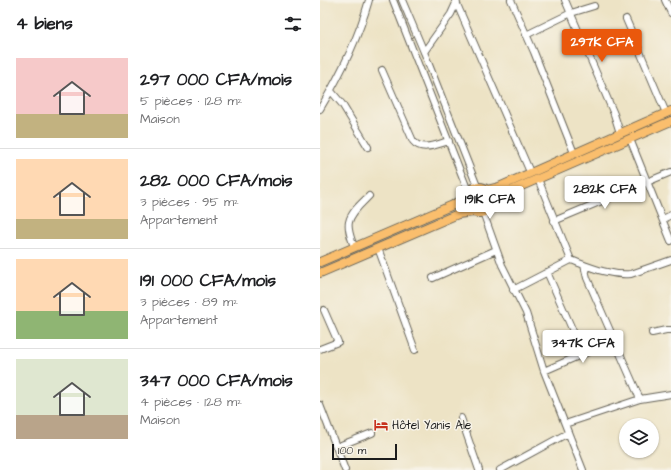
<!DOCTYPE html>
<html lang="fr">
<meta charset="utf-8">
<style>
:root{--surface:#fff;--page:#f2f2f2;--text:#202124;--muted:#757577;--line:#e0e0e0;--accent:#ea580c}
body{margin:0;font-family:"Architects Daughter",sans-serif;background:var(--page);color:var(--text);height:100vh;display:flex;flex-direction:column;font-size:15px;white-space:nowrap}
*{box-sizing:border-box;margin:0}
p{font-size:13px;color:var(--muted)}
.icon{flex:none;width:22px;height:22px;fill:none;stroke:currentColor;stroke-width:2;stroke-linecap:round;stroke-linejoin:round}
.map{position:relative;flex:1;overflow:hidden}
.sheet{display:flex;flex-direction:column;background:var(--surface);width:320px}
.sheet>*{flex:none}
.fabs{position:absolute;left:299px;top:418px;display:grid;gap:8px}
.fabs a{display:grid;place-items:center;width:40px;height:40px;border-radius:50%;background:var(--surface);box-shadow:0 1px 3px #0004;font-size:20px}
.scale{position:absolute;left:12px;bottom:10px;width:65px;box-sizing:border-box;padding-left:4px;border:2px solid #1c1c1c;border-top:0;font-size:11px;line-height:14px;white-space:nowrap;color:#1c1c1c;-webkit-text-stroke:3px #f7f3e8;paint-order:stroke}
.price{position:absolute;translate:-50% -34px;padding:0 9px;border-radius:4px;background:#fff;color:#222;font-size:13px;line-height:26px;filter:drop-shadow(0 1px 2px #0008)}
.price::after{content:'';position:absolute;left:50%;top:24px;width:12px;height:9px;margin-left:-6px;background:inherit;clip-path:polygon(0 0,100% 0,50% 100%)}
.price.selected{background:var(--accent);color:#fff}
ul{padding:0;list-style:none}
li{display:flex;align-items:center;gap:12px;height:100px;padding:0 16px}
li+li{border-top:1px solid var(--line)}
li span{display:grid;place-items:center;flex:none;width:112px;height:80px;border-radius:0px;color:#555}
li>.icon{margin-inline-start:auto}
span .icon{width:48px;height:48px;fill:#fffc;stroke-width:1}
li b{font-size:17px}
h2{display:flex;justify-content:space-between;align-items:center;height:48px;padding:0 16px;font-size:17px}
main{display:flex;flex:1;min-height:0}
.map>svg:first-child{display:block}
</style>
<main>
<section class="sheet">
<h2>4 biens<svg class="icon" aria-label="filters" viewBox="0 0 24 24"><path d="M4 7h16M4 17h16"/><circle cx="9" cy="7" r="2"/><circle cx="15" cy="17" r="2"/></svg></h2>
<ul>
<li><span style="background:linear-gradient(#f6c9c9 70%,#c2b280 0)"><svg class="icon" aria-label="home" viewBox="0 0 24 24"><path d="M3 11l9-7 9 7M6 9v11h12V9"/></svg></span><div><b>297 000 CFA/mois</b><p>5 pièces · 128 m²</p><p>Maison</p></div></li>
<li><span style="background:linear-gradient(#ffd9b3 75%,#c2b280 0)"><svg class="icon" aria-label="home" viewBox="0 0 24 24"><path d="M3 11l9-7 9 7M6 9v11h12V9"/></svg></span><div><b>282 000 CFA/mois</b><p>3 pièces · 95 m²</p><p>Appartement</p></div></li>
<li><span style="background:linear-gradient(#ffd9b3 65%,#8fb573 0)"><svg class="icon" aria-label="home" viewBox="0 0 24 24"><path d="M3 11l9-7 9 7M6 9v11h12V9"/></svg></span><div><b>191 000 CFA/mois</b><p>3 pièces · 89 m²</p><p>Appartement</p></div></li>
<li><span style="background:linear-gradient(#dfe7d0 70%,#b9a48a 0)"><svg class="icon" aria-label="home" viewBox="0 0 24 24"><path d="M3 11l9-7 9 7M6 9v11h12V9"/></svg></span><div><b>347 000 CFA/mois</b><p>4 pièces · 128 m²</p><p>Maison</p></div></li>
</ul>
</section>
<div class="map">
<svg width="351" height="470" viewBox="0 0 351 470">
<rect width="100%" height="100%" fill="#f7f3e8"/>
<filter id="ink" filterUnits="userSpaceOnUse"><feTurbulence type="fractalNoise" baseFrequency=".025" numOctaves="2"/><feDisplacementMap in="SourceGraphic" scale="8" xChannelSelector="R" yChannelSelector="G"/><feConvolveMatrix kernelMatrix="1 2 1 2 8 2 1 2 1" color-interpolation-filters="sRGB"/></filter>
<filter id="wash" filterUnits="userSpaceOnUse"><feTurbulence type="fractalNoise" baseFrequency=".012" numOctaves="4" result="noise"/><feDisplacementMap in="SourceGraphic" scale="16" xChannelSelector="R" yChannelSelector="G"/><feGaussianBlur stdDeviation="0.9" result="paint"/><feColorMatrix in="noise" values="0 0 0 0 0 0 0 0 0 0 0 0 0 0 0 0 0 1.4 0 .05"/><feComposite in="paint" operator="in"/></filter>
<g filter="url(#wash)">
<rect width="100%" height="100%" fill="#ede3c5"/>
</g>
<g filter="url(#ink)">
<g fill="none" stroke-linecap="round" stroke-linejoin="round">
<defs>
<path id="minor" d="M73,0L148,191
M82,0L104,52L157,186
M191,0L214,52L254,153
M245,0L294,114L300,133
M345,0L351,13
M136,2L210,172
M306,19L346,113
M206,35L251,13L274,6
M104,52L131,14L137,1
M62,70L93,141C102,152 117,144 129,141
M11,91L22,104L48,147
M0,109C21,74 38,39 49,0
M310,139L351,241
M218,179L251,260C270,267 290,276 311,274L351,260
M163,212L182,265L206,313L224,371L263,470
M343,219L351,215
M234,221L351,172
M34,247C32,240 27,230 29,222C31,212 42,203 49,196
M58,248L95,350
M264,265L267,278L320,399
M227,272L263,354
M113,278L176,250
M193,290L251,260
M332,333L346,330H351
M0,349L18,342L4,310
M224,371L295,340
M0,405L25,470
M141,418L159,470
M245,424L320,399L351,394
M16,447L52,433
M180,470L248,433"/>
<path id="major" d="M146 200a13 13 0 1 1 26 0a13 13 0 1 1-26 0Z
M167,190L179,187L351,111
M172,202L183,194L351,121
M0,262L133,205L145,197
M0,273L138,214L153,212"/>
</defs>
<!-- minor casing -->
<use href="#minor" stroke="#656257" stroke-width="8"/>
<!-- major casing -->
<use href="#major" stroke="#656257" stroke-width="10"/>
<!-- minor -->
<use href="#minor" stroke="#fff" stroke-width="6"/>
<!-- major -->
<use href="#major" stroke="#fabe6d" stroke-width="8"/>
</g>
</g>
<!-- icons -->
<defs>
<symbol id="hotel-bare" viewBox="-9 -9 18 18"><path d="M-6-4.5h1.5V1H6V5H4.5V3h-9V5H-6ZM-4 0a1.8 1.8 0 1 1 3.6 0ZM.5 0V-2.5h3Q6-2.5 6 0Z" fill="#c8321e" stroke="#f7f3e8" stroke-width="2.5" paint-order="stroke"/></symbol>
</defs>
<g fill-rule="evenodd">
<use href="#hotel-bare" x="51" y="415" width="20" height="20"/>
</g>
<g text-anchor="middle" stroke-width="3" stroke-linejoin="round" paint-order="stroke">
<!-- poi labels -->
<g font-size="12" fill="#1c1c1c" stroke="#f7f3e8" text-anchor="start">
<text x="72" y="429">Hôtel Yanis Ale</text>
</g>
</g>
</svg>
<div class="fabs">
<a><svg class="icon" aria-label="layers" viewBox="0 0 24 24"><path d="M12 4l9 5-9 5-9-5zM3 14l9 5 9-5"/></svg></a>
</div>
<div class="scale">100 m</div>
<b class="price selected" style="left:282px;top:63px">297K CFA</b>
<b class="price" style="left:285px;top:210px">282K CFA</b>
<b class="price" style="left:170px;top:220px">191K CFA</b>
<b class="price" style="left:263px;top:364px">347K CFA</b>
</div>
</main>
